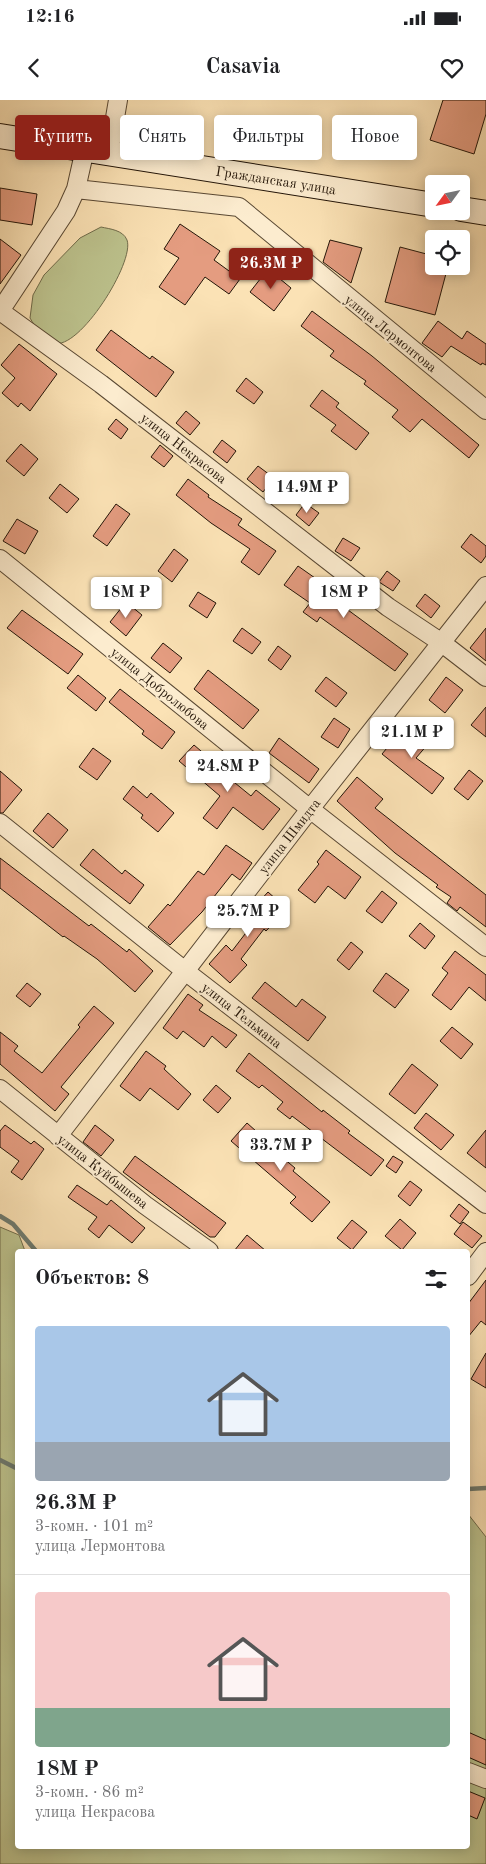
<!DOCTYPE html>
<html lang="ru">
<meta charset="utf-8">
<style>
:root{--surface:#fff;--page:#f2f2f2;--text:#202124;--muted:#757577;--line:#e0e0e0;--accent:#8f2418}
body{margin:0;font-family:"Old Standard TT",serif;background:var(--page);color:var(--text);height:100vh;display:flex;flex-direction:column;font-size:19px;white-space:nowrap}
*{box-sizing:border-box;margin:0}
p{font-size:16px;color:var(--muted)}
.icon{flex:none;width:28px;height:28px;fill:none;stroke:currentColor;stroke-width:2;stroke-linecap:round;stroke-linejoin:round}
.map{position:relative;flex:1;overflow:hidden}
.panel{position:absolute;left:15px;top:1149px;width:455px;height:600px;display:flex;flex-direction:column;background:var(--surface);border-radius:5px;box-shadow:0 2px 12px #0003}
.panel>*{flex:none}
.hud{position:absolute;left:15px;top:15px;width:456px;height:45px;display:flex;gap:10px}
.needle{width:32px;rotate:237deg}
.buttons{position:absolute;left:425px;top:75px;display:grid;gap:10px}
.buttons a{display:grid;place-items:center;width:45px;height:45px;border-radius:5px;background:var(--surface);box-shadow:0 2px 12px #0003;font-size:25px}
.price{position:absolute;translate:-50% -42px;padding:0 11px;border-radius:5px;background:#fff;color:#222;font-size:16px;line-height:32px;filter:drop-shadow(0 1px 2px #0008)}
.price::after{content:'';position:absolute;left:50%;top:30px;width:15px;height:11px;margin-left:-8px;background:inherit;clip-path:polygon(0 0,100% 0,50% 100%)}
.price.active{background:var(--accent);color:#fff}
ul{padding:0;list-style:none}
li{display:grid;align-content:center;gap:10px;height:265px;padding:0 20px}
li+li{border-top:1px solid var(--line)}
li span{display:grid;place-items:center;height:155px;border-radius:5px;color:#555}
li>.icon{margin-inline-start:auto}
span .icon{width:90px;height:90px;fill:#fffc;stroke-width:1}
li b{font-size:21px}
h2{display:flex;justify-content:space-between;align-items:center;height:60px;padding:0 20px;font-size:21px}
.chip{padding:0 18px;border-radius:5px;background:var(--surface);box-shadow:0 2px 12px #0003;font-size:18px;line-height:45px}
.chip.active{background:var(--accent);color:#fff}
.status{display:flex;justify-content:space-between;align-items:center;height:35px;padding:0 25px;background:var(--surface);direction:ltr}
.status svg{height:14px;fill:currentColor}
header{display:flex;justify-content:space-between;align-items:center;height:65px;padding:0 20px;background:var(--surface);font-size:22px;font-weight:600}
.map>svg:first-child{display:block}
</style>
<div class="status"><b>12:16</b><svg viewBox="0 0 49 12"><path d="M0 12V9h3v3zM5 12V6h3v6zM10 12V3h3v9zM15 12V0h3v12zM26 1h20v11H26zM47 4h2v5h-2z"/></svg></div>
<header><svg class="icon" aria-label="back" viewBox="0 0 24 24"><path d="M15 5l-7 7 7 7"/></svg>Casavia<svg class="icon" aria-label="heart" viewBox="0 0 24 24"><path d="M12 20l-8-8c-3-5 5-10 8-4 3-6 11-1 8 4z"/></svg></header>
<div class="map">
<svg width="486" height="1764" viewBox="0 0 486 1764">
<rect width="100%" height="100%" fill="#fbe2b5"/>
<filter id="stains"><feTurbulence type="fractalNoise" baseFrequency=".004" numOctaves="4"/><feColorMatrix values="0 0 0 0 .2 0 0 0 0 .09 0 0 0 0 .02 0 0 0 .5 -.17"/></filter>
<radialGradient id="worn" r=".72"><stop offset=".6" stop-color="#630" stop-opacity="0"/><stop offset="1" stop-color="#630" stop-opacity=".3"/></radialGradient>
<!-- green -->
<path fill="#bdc38e" stroke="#706c4b" d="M101,127C110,129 123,130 127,140C135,162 79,251 54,243C42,239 36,228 30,218L33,195L44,175L80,138Z
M0,1127L19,1135L25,1151H18V1746H468V1414L486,1437V1764H0Z"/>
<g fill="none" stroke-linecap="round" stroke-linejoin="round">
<!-- stream -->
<path stroke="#6e7a6f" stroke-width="4.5" d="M0,1116L13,1124L36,1151
M0,1360L18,1369
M468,1389L486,1388"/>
</g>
<!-- building -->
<path fill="#e49c80" stroke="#231508" d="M443,0H486V14L474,54L430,40Z
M0,88L37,94L32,125L0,120Z
M180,124L220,151L214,160L240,179L229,194L205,177L185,205L159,187L179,158L164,149Z
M0,139L21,155L0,184Z
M330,140L362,148L351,183L323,162Z
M400,147L434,156V166H448L435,215L385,202Z
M268,169L291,188L274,211L250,192Z
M312,211L372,256L479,345L469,358L422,319L410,332L392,317L398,310L364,284L366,281L330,256L334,251L301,226Z
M438,221L462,239L467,231L486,244V265L482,263L481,265L451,246L442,257L422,243Z
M111,230L150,259L152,256L174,272L156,297L96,250Z
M19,244L57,274L30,311L21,303L18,307L2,293L15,278L1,265Z
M246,278L263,292L254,304L236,291Z
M322,290L339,303L336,307L369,333L356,350L331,331L336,325L310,306Z
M186,311L200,323L190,335L176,323Z
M116,319L128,329L121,339L108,329Z
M222,340L236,351L227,363L213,352Z
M21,344L38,359L24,376L6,361Z
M160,345L173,356L164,367L151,357Z
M258,366L274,378L263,392L247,379Z
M188,379L209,395L208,397L242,419L238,425L276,451L259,475L241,462L250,449L211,423L176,395Z
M60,384L79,399L67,413L49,398Z
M305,403L319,413L309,426L296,415Z
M116,404L130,414L107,446L93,436Z
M17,419L38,431L25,454L3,441Z
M471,434L486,446V456L481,463L461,447Z
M343,438L360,448L351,461L335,451Z
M174,449L188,460L172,482L158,471Z
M298,466L315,478L313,482L334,497L333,499L408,554L395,571L320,517L317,522L303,512L310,503L284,485Z
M387,471L400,481L393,491L379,482Z
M198,492L216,503L207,518L189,506Z
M425,494L440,506L431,518L416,506Z
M126,502L142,515L126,536L110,522Z
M22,510L83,554L68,574L7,528Z
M242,528L261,542L252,554L233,541Z
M486,528V561L470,548Z
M163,543L182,558L170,573L151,558Z
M278,546L291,556L281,570L268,560Z
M208,570L259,610L243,629L194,589Z
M78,575L106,598L96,611L67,588Z
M326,577L347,593L336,607L315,591Z
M446,577L463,590L445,613L429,600Z
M120,589L175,632L162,649L142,634L144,631L109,602Z
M486,607V637L471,625Z
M334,618L350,629L338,648L321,637Z
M406,625L428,644L416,658L444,678L432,694L382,654Z
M279,638L319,669L309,683L269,653Z
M194,645L215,663L213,665L251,696L256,690L280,709L263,730L233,707L217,729L203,718L220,696L179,661Z
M93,648L111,661L97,680L79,667Z
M469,670L483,681L468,700L454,689Z
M0,671L22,690L3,713H0Z
M357,677L383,699L375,708L486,795V827L460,807L457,811L447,803L451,797L436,787L438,785L395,753L337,701Z
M133,686L147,698L151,693L174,713L158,732L141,718L143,715L123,699Z
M48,713L68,730L53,748L33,731Z
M226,745L252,763L240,780L232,774L202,812L170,845L148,827L168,804L170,806L198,771L204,775Z
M93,749L122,774L125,770L144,785L130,804L80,765Z
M326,750L361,777L345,799L328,786L315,803L298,790L319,764L317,762Z
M0,758L89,826L91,824L127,852L129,849L153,871L135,892L97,859L64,836L63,837L0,788Z
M382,791L397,803L382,823L366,811Z
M268,792L287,809L266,831L264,829L241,859L247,865L230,883L209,864L226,845L232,851L255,821L248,814Z
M420,823L435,836L425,849L409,836Z
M351,842L363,852L349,870L337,860Z
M455,851L486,875V901L469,887L451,910L432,895L448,873L442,868Z
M386,873L409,890L395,908L373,891Z
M265,882L296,907L302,899L326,917L308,941L252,898Z
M27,883L41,894L30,907L16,896Z
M188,894L203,905L199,910L237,935L226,948L212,936L204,947L183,931L177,939L163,928Z
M94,906L114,923L61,987L69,994L55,1011L0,964V932L18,946L14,951L42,973L80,927L78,925Z
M452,927L473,944L461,959L440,941Z
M146,951L166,966L164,969L191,994L178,1010L150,988L140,1001L120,986Z
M249,953L322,1012L323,1010L350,1031L348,1033L384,1060L371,1076L292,1016L290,1019L277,1009L283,1002L262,985L259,988L236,971Z
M412,964L438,985L415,1014L389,994Z
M216,985L231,998L218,1013L203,1000Z
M426,1013L454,1035L441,1050L414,1028Z
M247,1023L266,1040L264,1042L295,1068L293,1071L330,1102L312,1122L290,1103L296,1097L231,1041Z
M5,1025L31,1044L34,1041L44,1049L22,1080L11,1072L19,1061L0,1047V1031Z
M95,1025L114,1040L101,1056L83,1042Z
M486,1030V1068L467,1053Z
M135,1056L226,1123L215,1137H210L123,1072Z
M393,1056L403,1062L396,1073L386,1066Z
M410,1081L422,1090L410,1106L398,1096Z
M77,1085L107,1105L111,1100L145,1128L132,1143L109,1125L99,1138L88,1129L97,1117L68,1097Z
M459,1104L469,1112L460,1124L450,1116Z
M400,1119L416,1133L402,1150L385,1136Z
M352,1120L367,1132L352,1150L337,1138Z
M463,1122L482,1136L472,1148L454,1134Z
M247,1135L266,1151H234Z
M486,1180V1225L481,1221L468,1237V1204Z
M486,1253V1288L471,1279Z
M468,1632L486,1640V1665L468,1657Z
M468,1691L485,1698L477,1719L468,1715Z"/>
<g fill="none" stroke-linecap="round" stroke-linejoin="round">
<defs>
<path id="minor" d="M109,53L118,0
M76,89L239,107L486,310
M0,211L101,284L388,507L442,543L486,577
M0,211L66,111L76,89L85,49
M0,459L310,709L486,847
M0,723L185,871L486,1104
M0,989L145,1105L209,1151
M58,1036L310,709L486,486
M468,1176L486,1152
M468,1672L486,1679"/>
<path id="secondary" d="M0,36L434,105
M461,109L486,113"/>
</defs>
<!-- minor casing -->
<use href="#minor" stroke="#594833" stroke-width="20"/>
<!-- secondary casing -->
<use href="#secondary" stroke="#231508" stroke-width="26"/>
<!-- minor -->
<use href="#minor" stroke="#fceccf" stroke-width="18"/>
<!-- secondary -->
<use href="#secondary" stroke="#fceccf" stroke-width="24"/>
</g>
<g text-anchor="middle" stroke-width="4" stroke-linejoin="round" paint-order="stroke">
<!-- street labels -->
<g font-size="14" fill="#231508" stroke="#fceccf">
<text transform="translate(276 80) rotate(9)" y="5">Гражданская улица</text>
<text transform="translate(391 233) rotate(39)" y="5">улица Лермонтова</text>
<text transform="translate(184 348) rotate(38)" y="5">улица Некрасова</text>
<text transform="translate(160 588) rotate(39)" y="5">улица Добролюбова</text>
<text transform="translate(289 736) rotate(-52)" y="5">улица Шмидта</text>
<text transform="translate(242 915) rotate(38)" y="5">улица Тельмана</text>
<text transform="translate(103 1071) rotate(38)" y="5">улица Куйбышева</text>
</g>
</g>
<rect width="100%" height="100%" filter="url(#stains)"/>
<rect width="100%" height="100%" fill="url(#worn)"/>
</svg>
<div class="buttons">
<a><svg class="needle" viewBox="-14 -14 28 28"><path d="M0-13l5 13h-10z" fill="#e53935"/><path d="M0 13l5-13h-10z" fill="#757577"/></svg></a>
<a><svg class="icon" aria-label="locate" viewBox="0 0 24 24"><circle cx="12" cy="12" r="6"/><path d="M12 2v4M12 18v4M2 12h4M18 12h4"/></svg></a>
</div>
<b class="price active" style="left:271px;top:190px">26.3M ₽</b>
<b class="price" style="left:307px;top:414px">14.9M ₽</b>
<b class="price" style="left:126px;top:519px">18M ₽</b>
<b class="price" style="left:344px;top:519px">18M ₽</b>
<b class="price" style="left:412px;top:659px">21.1M ₽</b>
<b class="price" style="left:228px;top:693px">24.8M ₽</b>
<b class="price" style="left:248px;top:838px">25.7M ₽</b>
<b class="price" style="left:281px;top:1072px">33.7M ₽</b>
<div class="hud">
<a class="chip active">Купить</a>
<a class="chip">Снять</a>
<a class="chip">Фильтры</a>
<a class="chip">Новое</a>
</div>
<section class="panel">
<h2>Объектов: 8<svg class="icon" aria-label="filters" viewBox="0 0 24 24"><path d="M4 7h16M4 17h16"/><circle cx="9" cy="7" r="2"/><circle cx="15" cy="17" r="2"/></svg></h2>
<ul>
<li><span style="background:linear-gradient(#a9c7e8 75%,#9aa5b1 0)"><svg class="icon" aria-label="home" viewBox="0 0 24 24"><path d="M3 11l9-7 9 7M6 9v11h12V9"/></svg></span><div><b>26.3M ₽</b><p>3-комн. · 101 m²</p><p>улица Лермонтова</p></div></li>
<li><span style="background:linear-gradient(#f6c9c9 75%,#7fa58c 0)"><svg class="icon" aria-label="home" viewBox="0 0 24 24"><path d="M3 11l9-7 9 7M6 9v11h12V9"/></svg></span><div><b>18M ₽</b><p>3-комн. · 86 m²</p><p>улица Некрасова</p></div></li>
</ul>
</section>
</div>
